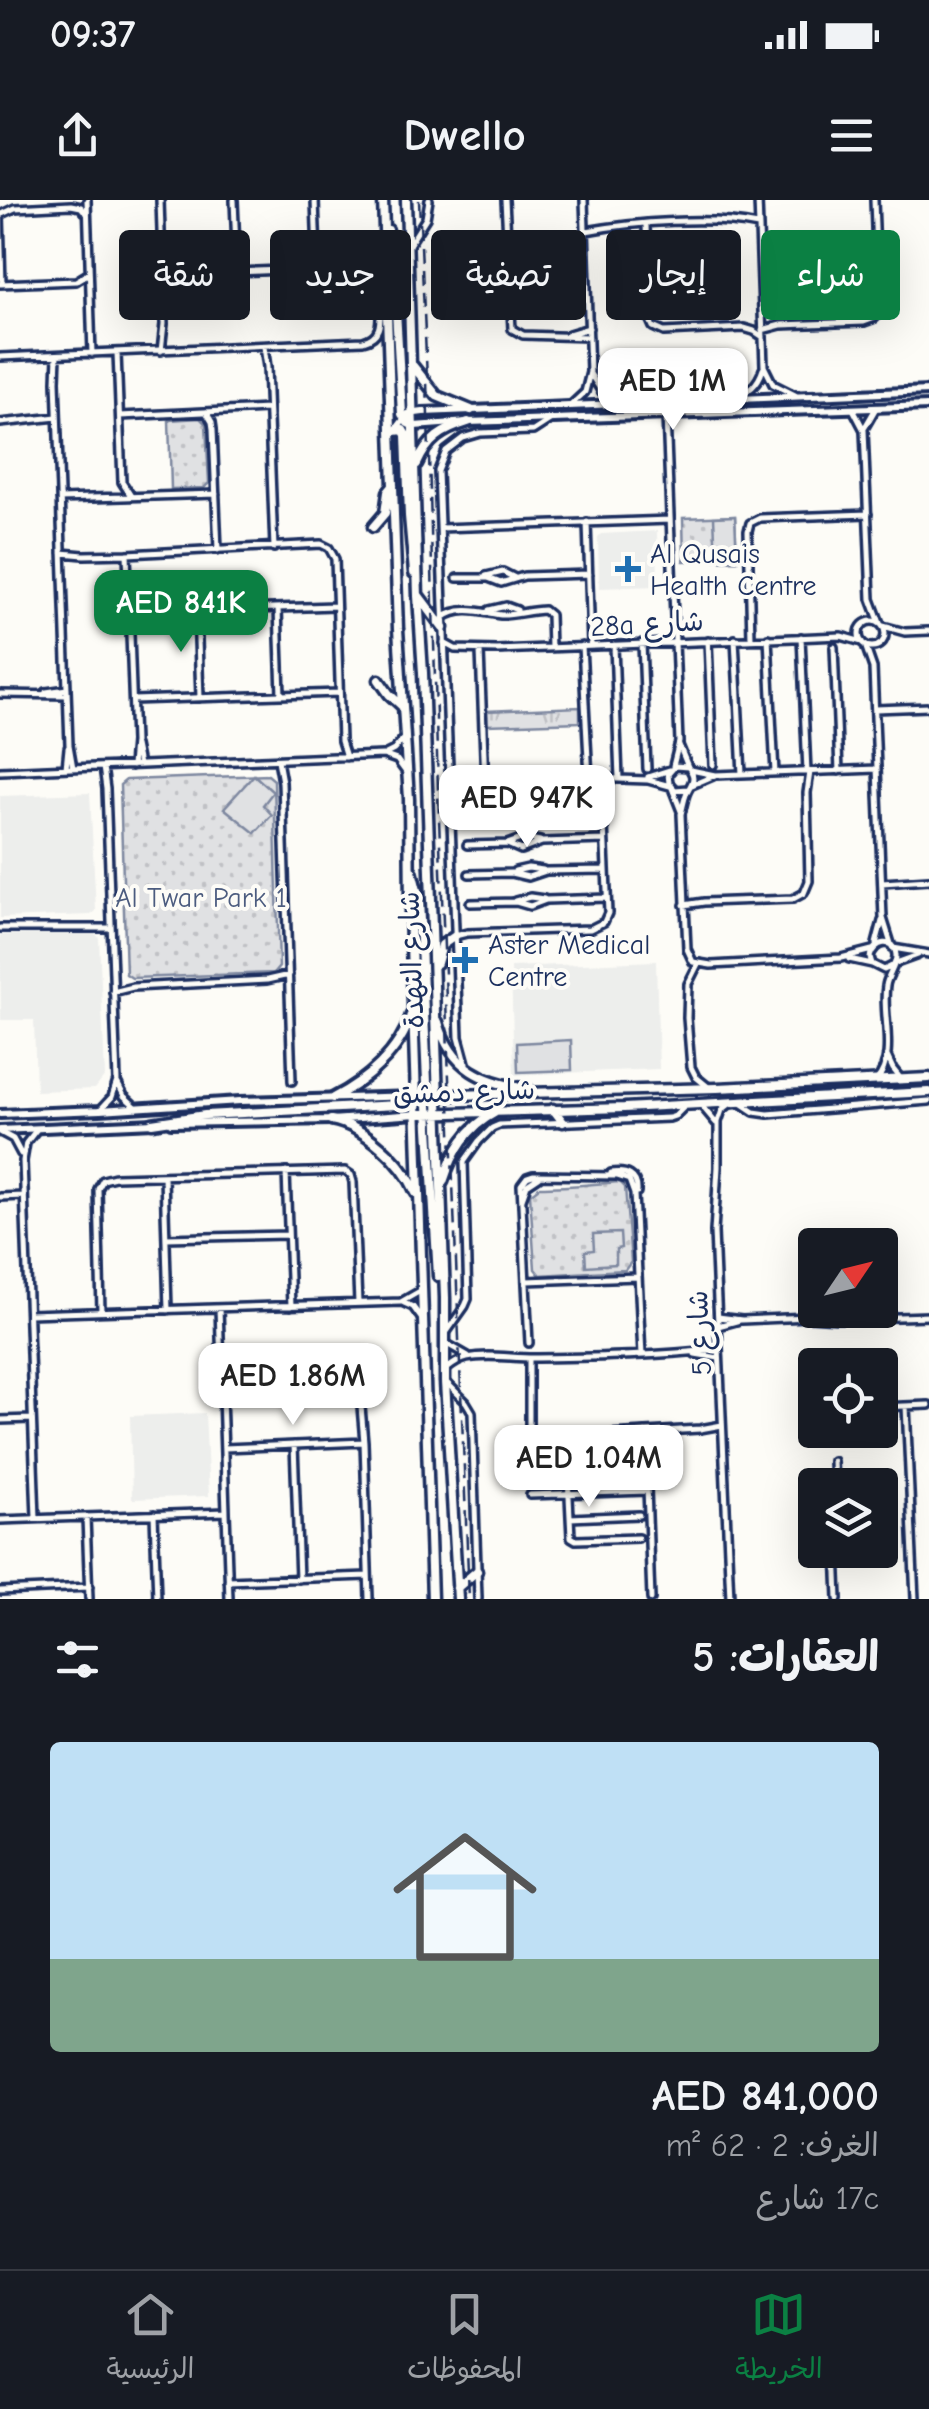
<!DOCTYPE html>
<html lang="ar">
<meta charset="utf-8">
<style>
:root{--surface:#171b24;--page:#242831;--text:#f1f3f6;--muted:#9ea1a6;--line:#363941;--accent:#0b8043}
body{margin:0;font-family:"Comic Neue","Playpen Sans Arabic",sans-serif;background:var(--page);color:var(--text);direction:rtl;height:100vh;display:flex;flex-direction:column;font-size:38px;white-space:nowrap}
*{box-sizing:border-box;margin:0}
p{font-size:32px;color:var(--muted)}
.icon{flex:none;width:55px;height:55px;fill:none;stroke:currentColor;stroke-width:2;stroke-linecap:round;stroke-linejoin:round}
.map{position:relative;height:1399px;overflow:hidden;direction:ltr}
.panel{display:flex;flex-direction:column;background:var(--surface);flex:1}
.panel>*{flex:none}
.banner{position:absolute;left:30px;top:30px;width:870px;height:90px;direction:rtl;display:flex;gap:20px}
.needle{width:65px;rotate:55deg}
.buttons{position:absolute;left:798px;top:1028px;display:grid;gap:20px}
.buttons a{display:grid;place-items:center;width:100px;height:100px;border-radius:10px;background:var(--surface);box-shadow:0 10px 40px #0002;font-size:50px}
.price{position:absolute;translate:-50% -85px;padding:0 22px;border-radius:20px;background:#fff;color:#222;font-size:32px;line-height:65px;filter:drop-shadow(0 2px 5px #0008)}
.price::after{content:'';position:absolute;left:50%;top:60px;width:30px;height:22px;margin-left:-15px;background:inherit;clip-path:polygon(0 0,100% 0,50% 100%)}
.price.selected{background:var(--accent);color:#fff}
ul{padding:0;list-style:none}
li{display:grid;align-content:center;gap:20px;height:530px;padding:0 50px}
li+li{border-top:2px solid var(--line)}
li span{display:grid;place-items:center;height:310px;border-radius:10px;color:#555}
li>.icon{margin-inline-start:auto}
span .icon{width:180px;height:180px;fill:#fffc;stroke-width:1}
li b{font-size:42px}
h2{display:flex;justify-content:space-between;align-items:center;height:120px;padding:0 50px;font-size:42px}
.tag{padding:0 35px;border-radius:10px;background:var(--surface);box-shadow:0 10px 40px #0002;font-size:35px;line-height:90px}
.tag.selected{background:var(--accent);color:#fff}
.status{display:flex;justify-content:space-between;align-items:center;height:70px;padding:0 50px;background:var(--surface);direction:ltr}
.status svg{height:28px;fill:currentColor}
header{display:flex;justify-content:space-between;align-items:center;height:130px;padding:0 50px;background:var(--surface);font-size:45px;font-weight:600}
.menu{display:flex;justify-content:space-around;align-items:center;height:140px;border-top:2px solid var(--line);background:var(--surface);font-size:28px;color:var(--muted)}
.menu a{display:grid;justify-items:center;gap:5px}
.menu .selected{color:var(--accent)}
.map>svg:first-child{display:block}
</style>
<div class="status"><b>09:37</b><svg viewBox="0 0 49 12"><path d="M0 12V9h3v3zM5 12V6h3v6zM10 12V3h3v9zM15 12V0h3v12zM26 1h20v11H26zM47 4h2v5h-2z"/></svg></div>
<header><svg class="icon" aria-label="menu" viewBox="0 0 24 24"><path d="M4 6h16M4 12h16M4 18h16"/></svg>Dwello<svg class="icon" aria-label="share" viewBox="0 0 24 24"><path d="M12 15V3M7 8l5-5 5 5M5 13v7h14v-7"/></svg></header>
<div class="map">
<svg width="929" height="1399" viewBox="0 0 929 1399">
<defs>
<pattern id="grass-tufts" width="24" height="20" patternUnits="userSpaceOnUse" patternTransform="scale(2.5)"><rect width="24" height="20" fill="#e0e1e3"/><path d="M3 7l-1-3M5 7V3M7 7l1-3M15 17l-1-3M17 17v-4M19 17l1-3" fill="none" stroke="#c0c1c5"/></pattern>
<pattern id="park-dots" width="8" height="8" patternUnits="userSpaceOnUse" patternTransform="scale(2.5)"><rect width="8" height="8" fill="#e0e1e3"/><path d="M2 2h.1M6 6h.1" fill="none" stroke="#c0c1c5" stroke-width="1.8" stroke-linecap="round"/></pattern>
</defs>
<rect width="100%" height="100%" fill="#fdfcf7"/>
<filter id="ink" filterUnits="userSpaceOnUse"><feTurbulence type="fractalNoise" baseFrequency=".01" numOctaves="2"/><feDisplacementMap in="SourceGraphic" scale="20" xChannelSelector="R" yChannelSelector="G"/><feConvolveMatrix kernelMatrix="1 2 1 2 8 2 1 2 1" color-interpolation-filters="sRGB"/></filter>
<g filter="url(#ink)">
<!-- built -->
<path fill="#edeeec" d="M657,331L658,386L599,388L598,337L601,334Z
M90,593L96,711L91,715L0,718V596Z
M94,732L99,738L105,876L95,889L36,891L34,820H1L0,735Z
M656,761L659,869L514,875L511,767Z
M205,1213L209,1296L132,1299L130,1216Z"/>
<!-- grass -->
<path fill="url(#grass-tufts)" stroke="#7e88a0" stroke-width="2.5" d="M580,507V522L486,525V511Z"/>
<!-- park -->
<path fill="url(#park-dots)" stroke="#7e88a0" stroke-width="2.5" d="M200,218L206,224L209,283L204,288L171,289L169,220Z
M735,316L737,360L684,361L683,318Z
M268,575L274,580L279,767L274,773L132,778L126,774L120,585L126,580Z
M620,982L625,987L631,1062L625,1070L540,1075L535,1069L530,994L539,987C567,987 592,984 620,982Z"/>
<!-- pitch -->
<path fill="#e0e1e3" stroke="#7e88a0" stroke-width="2.5" d="M735,316L737,360H716L714,317Z
M254,575L273,592L263,605L272,615L255,633L224,608Z
M571,840L572,870L518,872L517,843Z
M620,1033L621,1048L616,1049V1064L586,1066L585,1051L594,1050L593,1034Z"/>
<g fill="none" stroke-linecap="round" stroke-linejoin="round">
<defs>
<path id="street" d="M87,0L92,154
M160,0L164,124L161,151
M234,0L237,72
M505,0L512,129L523,135L589,137
M758,0L764,166L773,184L795,195
M0,14L2,84
M0,15L15,8L71,5L81,7L85,12
M646,25L649,118L653,127L664,132L744,128L754,131L763,137
M586,31C634,22 711,16 758,26
M409,45L426,18L429,0
M163,78L185,74L307,69L314,64L317,56L315,0
M0,84L76,81L89,73
M762,130L781,125L864,122L875,118L878,107L874,0
M569,134L589,128
M264,147L267,167L274,348
M117,153L122,282L131,296
M57,155L56,181L69,545L73,568
M0,157L363,141C383,136 380,120 380,103L387,96
M591,175L602,192L623,202
M733,197C749,192 758,185 763,169
M571,205L585,192L590,172L584,0
M853,209L864,230L871,399L880,423
M206,212L212,222L213,229L218,350
M666,215L679,542L673,566
M120,216L267,209
M0,223L57,217
M865,227L876,208
M60,299L216,294
M587,322L591,446
M440,328L670,320
M62,353L84,355L127,354L321,344L329,348L335,359L341,541L346,557
M127,354L134,542L132,566
M486,376L503,372L515,378
M457,378H488L501,383L524,376L589,374
M278,408L281,495
M489,410L506,406L517,410
M197,411L200,498
M129,413L335,406
M443,418C459,405 482,412 501,415C511,416 531,410 544,410L550,415L551,448
M859 434a13 13 0 1 1 26 0a13 13 0 1 1-26 0Z
M883,426L905,432L929,431
M801,437L807,572
M751,438L748,331L750,323L760,318L868,314
M768,438L775,573
M735,439L742,574
M708,441L713,565
M444,443L455,449L497,450L841,436L862,442
M642,443L647,569
M614,445L619,579
M865,445L873,468L883,718L892,747
M582,446L589,578
M834,447L839,571
M480,451L485,583
M46,492L67,489
M0,494L67,495
M133,500L339,493
M875,509L929,507
M135,545L139,565
M679,545L688,567
M386,554L394,550L403,539
M278,560L282,582L292,881
M66,568L68,548
M691,570L715,575L877,569
M0,571L383,555L397,560L405,571
M648,577L670,570
M450,585L589,578L648,580L670,586
M692,585L713,576
M672,588L681,611
M688,589L675,590L669,583L668,574L675,566L688,567C697,578 692,582 687,592C684,599 683,607 681,614L687,749L693,762L711,765L841,758L872,750
M467,616H504L517,621L539,614L603,611
M504,616L521,609L539,614
M507,644L524,638L540,641
M467,645L507,644L521,650L542,642L604,640
M515,671L528,668L543,670
M469,674L511,673L528,677L546,671L606,670
M882,683L929,680
M515,701L530,697L544,699
M470,703L516,702L530,706L546,700L607,698
M684,705L704,702L793,699L804,693L809,681L807,593L810,572
M0,728H110
M455,736L467,733L590,729L604,722L608,713L602,580
M876,744L882,721
M893,748L929,754
M849,759L872,764
M896,763L918,755
M698,764L688,784L687,818L691,867L696,877L707,886
M113,792L133,787L267,780L289,775
M887,856L893,869L901,879
M466,863L459,837L438,271L446,251L463,238L480,233L533,231L550,220
M876,881C898,856 881,815 886,786C887,776 897,765 896,755C894,737 874,741 870,757L872,764L884,770L892,766
M118,884L124,896L137,908
M742,904L754,912L768,914L929,901
M701,905L716,923
M100,910L112,897L117,881L106,589L103,567
M0,932L13,939L21,954
M286,972L291,1106
M611,973C626,971 638,975 637,992
M164,976L168,1110
M0,997L24,996
M522,999L527,985L539,977
M166,1038L288,1035
M526,1081L638,1077
M404,1103L413,1107L421,1118
M219,1108L229,1399
M101,1112L98,989L103,980L115,977L345,971L351,975L353,982L358,1103
M29,1114L401,1102L422,1090
M718,1117L742,1120L809,1117L838,1119L929,1116
M718,1126L740,1120
M446,1133L465,1106L468,1099L464,962L479,941L492,928L499,925L669,918L675,916L684,907
M529,1143L521,985L527,977L533,975L617,976L629,980L634,994L642,1155
M447,1144L468,1156
M695,1154L719,1158
M529,1158V1228L537,1238L700,1229L722,1225
M447,1169C453,1164 459,1160 467,1158C490,1153 515,1159 538,1158C599,1157 659,1156 719,1149
M221,1181L346,1175L353,1177L359,1183L364,1242L369,1399
M446,1182L466,1202L472,1212L478,1399
M906,1206L915,1399
M880,1207L929,1205
M0,1220L32,1219
M645,1232L651,1399
M566,1236L571,1337L576,1340L638,1338
M294,1245L299,1379
M224,1248L364,1242
M833,1261L834,1285
M568,1267L637,1265
M530,1295L647,1291
M154,1314L157,1399
M86,1317L89,1399
M36,1318L23,961L26,943L37,929
M570,1318L639,1315
M0,1320L226,1312
M836,1350L838,1399
M228,1381L368,1376
M0,1391L89,1387
M730,1399L714,1032L718,967V922L722,910L731,903"/>
<path id="secondary" d="M666,215L669,208L687,205
M414,226L468,222L929,206
M395,231L408,214L423,212L929,191
M0,914L100,910L240,901L416,896
M171,923L331,920L417,914
M0,930L154,923"/>
<path id="primary" d="M383,0L398,429L409,599L410,712L432,1399
M406,0L418,396L423,473L445,1098V1182L458,1399
M388,30L393,59L402,214L408,223L414,226
M413,166L437,196L471,210
M395,231L403,230L406,235L409,316L414,373
M417,264C428,239 442,230 468,222
M373,327L385,313L388,292L393,286
M419,396L443,428
M379,480L389,494L402,506
M412,671L419,698L429,928L438,1076
M437,763L442,745L455,736
M438,822C451,869 484,883 528,889
M416,896L717,888L929,878
M333,898C366,881 400,852 411,815
M553,909L563,922
M417,914L624,908L929,892
M331,920C364,926 403,962 416,993
M152,923L205,915L417,904
M443,982C453,951 467,927 496,912
M457,1388L477,1371"/>
</defs>
<!-- street casing -->
<use href="#street" stroke="#1b2f5e" stroke-width="12"/>
<!-- secondary casing -->
<use href="#secondary" stroke="#1b2f5e" stroke-width="14"/>
<!-- primary casing -->
<use href="#primary" stroke="#1b2f5e" stroke-width="15"/>
<!-- street -->
<use href="#street" stroke="#fdfcf7" stroke-width="5"/>
<!-- secondary -->
<use href="#secondary" stroke="#fdfcf7" stroke-width="6"/>
<!-- primary -->
<use href="#primary" stroke="#fdfcf7" stroke-width="8"/>
<!-- rail -->
<path stroke="#1b2f5e" stroke-width="2.5" stroke-dasharray="15 8" stroke-linecap="butt" d="M419,0L427,179L438,592L469,1399"/>
</g>
</g>
<!-- markers -->
<g fill="#1f6fb2" stroke="#fdfcf7" stroke-width="4">
<path d="M623 354h10v10h10v10h-10v10h-10v-10h-10v-10h10z"/>
<path d="M460 745h10v10h10v10h-10v10h-10v-10h-10v-10h10z"/>
</g>
<g text-anchor="middle" stroke-width="8" stroke-linejoin="round" paint-order="stroke">
<!-- poi labels -->
<g font-size="28" fill="#1b2f5e" stroke="#fdfcf7" text-anchor="start">
<text x="650" y="363">Al Qusais<tspan x="650" dy="32">Health Centre</tspan></text>
<text x="488" y="754">Aster Medical<tspan x="488" dy="32">Centre</tspan></text>
</g>
<!-- street labels -->
<g font-size="28" fill="#1b2f5e" stroke="#fdfcf7">
<text transform="translate(647 423) rotate(-3)" y="10">28a شارع</text>
<text transform="translate(411 760) rotate(-92)" y="10">شارع النهدة</text>
<text transform="translate(464 891) rotate(-2)" y="10">شارع دمشق</text>
<text transform="translate(699 1133) rotate(-93)" y="10">شارع 5</text>
</g>
<!-- park labels -->
<g font-size="28" fill="#4c5c7f" stroke="#fdfcf7">
<text x="201" y="707">Al Twar Park 1</text>
</g>
</g>
</svg>
<div class="buttons">
<a><svg class="needle" viewBox="-14 -14 28 28"><path d="M0-13l5 13h-10z" fill="#e53935"/><path d="M0 13l5-13h-10z" fill="#9ea1a6"/></svg></a>
<a><svg class="icon" aria-label="locate" viewBox="0 0 24 24"><circle cx="12" cy="12" r="6"/><path d="M12 2v4M12 18v4M2 12h4M18 12h4"/></svg></a>
<a><svg class="icon" aria-label="layers" viewBox="0 0 24 24"><path d="M12 4l9 5-9 5-9-5zM3 14l9 5 9-5"/></svg></a>
</div>
<b class="price" style="left:673px;top:233px">AED 1M</b>
<b class="price selected" style="left:181px;top:455px">AED 841K</b>
<b class="price" style="left:527px;top:650px">AED 947K</b>
<b class="price" style="left:293px;top:1228px">AED 1.86M</b>
<b class="price" style="left:589px;top:1310px">AED 1.04M</b>
<div class="banner">
<a class="tag selected">شراء</a>
<a class="tag">إيجار</a>
<a class="tag">تصفية</a>
<a class="tag">جديد</a>
<a class="tag">شقة</a>
</div>
</div>
<section class="panel">
<h2>العقارات: 5<svg class="icon" aria-label="filters" viewBox="0 0 24 24"><path d="M4 7h16M4 17h16"/><circle cx="9" cy="7" r="2"/><circle cx="15" cy="17" r="2"/></svg></h2>
<ul>
<li><span style="background:linear-gradient(#bfe0f5 70%,#7fa58c 0)"><svg class="icon" aria-label="home" viewBox="0 0 24 24"><path d="M3 11l9-7 9 7M6 9v11h12V9"/></svg></span><div><b>AED 841,000</b><p>الغرف: 2 · 62 m²</p><p>17c شارع</p></div></li>
</ul>
</section>
<nav class="menu">
<a class="selected"><svg class="icon" aria-label="map" viewBox="0 0 24 24"><path d="M3 6l6-2 6 2 6-2v14l-6 2-6-2-6 2zM9 4v14M15 6v14"/></svg>الخريطة</a>
<a><svg class="icon" aria-label="saved" viewBox="0 0 24 24"><path d="M7 4h10v16l-5-4-5 4z"/></svg>المحفوظات</a>
<a><svg class="icon" aria-label="home" viewBox="0 0 24 24"><path d="M3 11l9-7 9 7M6 9v11h12V9"/></svg>الرئيسية</a>
</nav>
